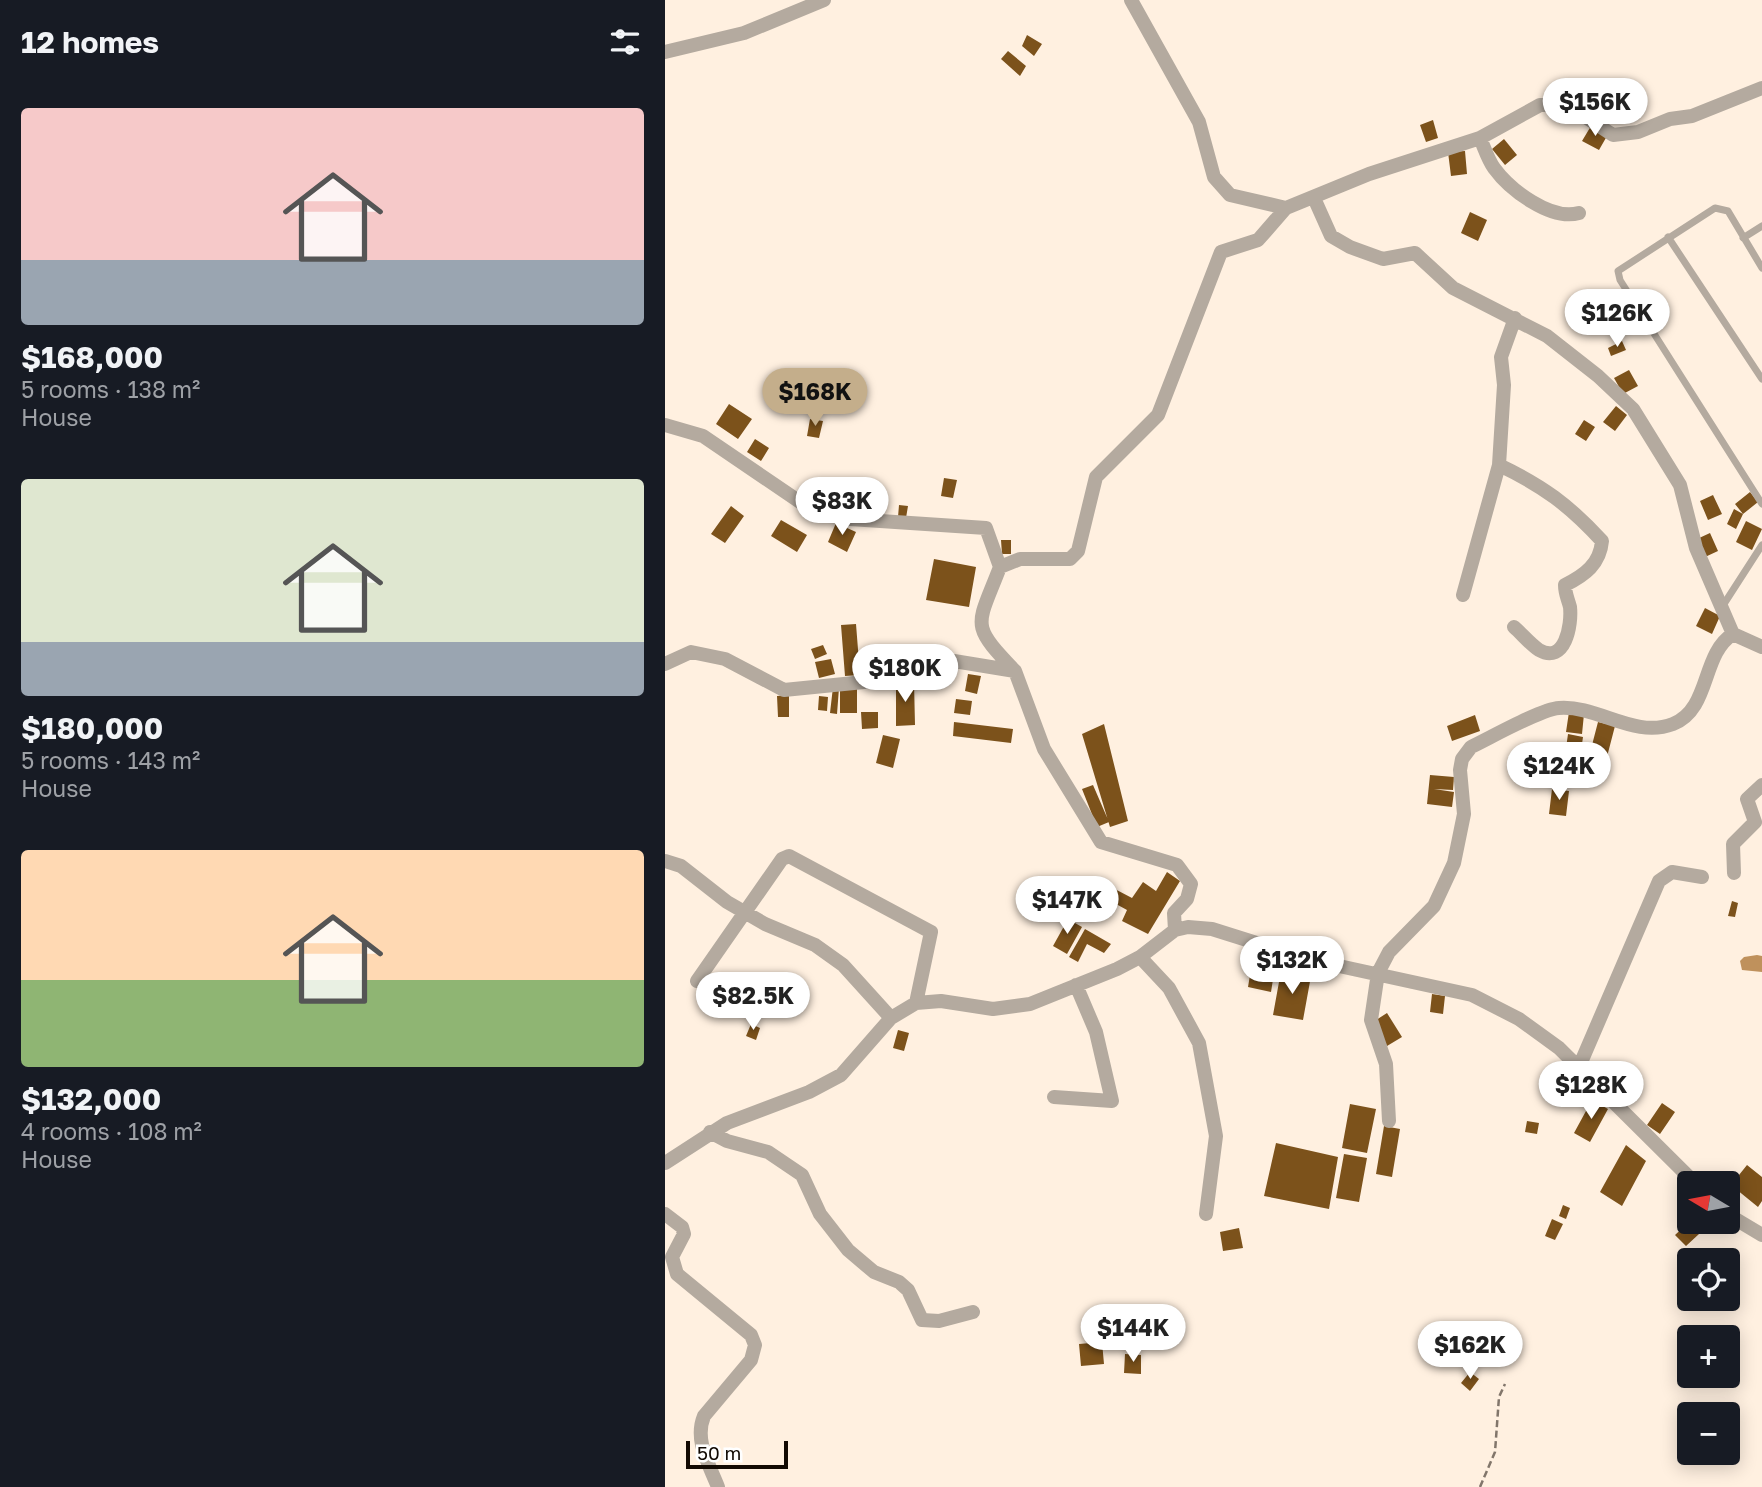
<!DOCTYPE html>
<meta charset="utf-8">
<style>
:root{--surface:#171b24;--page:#242831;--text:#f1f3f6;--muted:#9ea1a6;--accent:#c4ae8b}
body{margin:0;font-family:"Golos Text",sans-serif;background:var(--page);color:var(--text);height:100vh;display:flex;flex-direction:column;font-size:26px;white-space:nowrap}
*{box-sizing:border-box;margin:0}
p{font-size:23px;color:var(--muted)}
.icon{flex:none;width:38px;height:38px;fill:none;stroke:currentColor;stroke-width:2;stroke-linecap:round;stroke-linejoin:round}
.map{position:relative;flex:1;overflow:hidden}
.panel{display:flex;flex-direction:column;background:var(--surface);width:665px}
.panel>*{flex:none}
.needle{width:46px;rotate:280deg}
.tools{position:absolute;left:1012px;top:1171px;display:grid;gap:14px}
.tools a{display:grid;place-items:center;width:63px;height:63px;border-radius:7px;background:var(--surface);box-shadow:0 4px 18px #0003;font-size:35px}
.scale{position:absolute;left:21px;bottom:18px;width:102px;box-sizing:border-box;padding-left:7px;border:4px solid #120a03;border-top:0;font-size:19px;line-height:24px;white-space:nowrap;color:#120a03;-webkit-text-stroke:5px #fff;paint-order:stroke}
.price{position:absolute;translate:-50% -60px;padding:0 16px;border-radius:24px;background:#fff;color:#222;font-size:23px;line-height:46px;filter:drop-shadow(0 2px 4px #0008)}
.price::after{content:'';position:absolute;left:50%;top:42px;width:21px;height:16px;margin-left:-10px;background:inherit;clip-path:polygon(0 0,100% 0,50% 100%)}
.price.current{background:var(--accent);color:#111}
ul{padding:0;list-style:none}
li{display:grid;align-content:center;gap:14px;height:371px;padding:0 21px}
li span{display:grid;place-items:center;height:217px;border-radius:7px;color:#555}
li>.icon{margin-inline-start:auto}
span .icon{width:126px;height:126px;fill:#fffc;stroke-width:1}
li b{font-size:30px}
h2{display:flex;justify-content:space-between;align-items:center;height:84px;padding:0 21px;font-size:30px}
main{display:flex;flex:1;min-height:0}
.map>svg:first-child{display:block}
</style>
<main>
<section class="panel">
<h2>12 homes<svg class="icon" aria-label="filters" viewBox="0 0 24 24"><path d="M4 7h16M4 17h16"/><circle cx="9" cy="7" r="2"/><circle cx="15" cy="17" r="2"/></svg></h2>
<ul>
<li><span style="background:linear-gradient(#f6c9c9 70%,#9aa5b1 0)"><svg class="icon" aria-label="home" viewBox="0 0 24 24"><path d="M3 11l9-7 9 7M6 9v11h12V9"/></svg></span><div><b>$168,000</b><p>5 rooms · 138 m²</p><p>House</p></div></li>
<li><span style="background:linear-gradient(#dfe7d0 75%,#9aa5b1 0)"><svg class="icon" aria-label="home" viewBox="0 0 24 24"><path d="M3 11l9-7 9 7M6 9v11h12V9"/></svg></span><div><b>$180,000</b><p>5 rooms · 143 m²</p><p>House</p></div></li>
<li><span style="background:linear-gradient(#ffd9b3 60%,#8fb573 0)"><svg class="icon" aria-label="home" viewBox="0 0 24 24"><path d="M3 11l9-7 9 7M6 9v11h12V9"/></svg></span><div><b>$132,000</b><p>4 rooms · 108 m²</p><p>House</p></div></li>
</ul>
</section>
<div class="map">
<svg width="1097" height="1487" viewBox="0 0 1097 1487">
<rect width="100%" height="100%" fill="#fff0e0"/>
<!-- water -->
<path fill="#bf915c" d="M1092,955L1097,956V972L1077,970L1075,961L1079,957Z"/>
<!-- building -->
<path fill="#7c521b" d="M362,35L377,44L369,56L357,46Z
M343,51L361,66L355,76L336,59Z
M768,120L773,138L761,142L755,125Z
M926,126L942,136L934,150L917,141Z
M839,139L852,155L840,165L827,149Z
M800,151L802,174L786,176L783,152Z
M805,212L822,220L813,241L796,233Z
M957,341L961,350L946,356L943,348Z
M964,370L973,386L958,394L949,378Z
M64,404L87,419L73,439L51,424Z
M951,406L962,415L950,431L938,422Z
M145,419L158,421L154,438L142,436Z
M919,420L930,427L921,441L910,434Z
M90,439L104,448L96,461L82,452Z
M279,478L292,480L288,498L276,496Z
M1085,492L1093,502L1078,514L1070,504Z
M1048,495L1057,514L1043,520L1035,501Z
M234,505L243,506L241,518L233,517Z
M66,506L79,516L60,543L46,534Z
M1069,509L1078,514L1071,529L1062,524Z
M116,520L142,535L132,552L106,536Z
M1081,521L1097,529L1087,550L1071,542Z
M171,523L191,532L182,552L163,542Z
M1045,533L1053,551L1040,557L1032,539Z
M336,540H346V554H337Z
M269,559L311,567L304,607L261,600Z
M1040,608L1055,616L1047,634L1031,626Z
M191,624L195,675L180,676L176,625Z
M158,645L162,654L150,659L146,649Z
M203,654L226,655L225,674L202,673Z
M166,659L170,674L154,678L150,662Z
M303,674L316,676L312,694L300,691Z
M231,682H249L250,725L231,726Z
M168,687L174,688L172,714L165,713Z
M175,687H192V713H175Z
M124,695V717H113L112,696Z
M154,696L163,697L162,711L153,710Z
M291,699L307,701L305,715L289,713Z
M196,712H213V728L197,729Z
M904,712L919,714L917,734L901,732Z
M810,715L815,731L787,741L782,726Z
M289,722L348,729L346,743L288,736Z
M933,722L950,726L937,776L920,772Z
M439,724L463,821L445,827L417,734Z
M903,734L918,737L916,751L901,748Z
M218,735L235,739L228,768L211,763Z
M765,775L789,777L788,790L769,789L789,792L787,807L762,804Z
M428,785L444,822L432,827L417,789Z
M887,789L904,791L901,816L884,814Z
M502,872L515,881L483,934L457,921L462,910L440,898L446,887L467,898L478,882L491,891Z
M371,892L385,899L376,918L362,912Z
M1067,901L1073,903L1070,917L1063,916Z
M403,919L417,927L402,954L388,946Z
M420,929L446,944L439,953L422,944L413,962L404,957Z
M587,963L610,967L606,992L583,987Z
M616,971L646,976L638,1020L608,1015Z
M767,994L780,996L778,1014L765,1012Z
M722,1013L737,1037L722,1046L708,1022Z
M86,1024L95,1028L91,1040L81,1036Z
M233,1030L244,1033L239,1051L228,1048Z
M927,1100L943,1109L925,1142L909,1133Z
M997,1103L1010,1112L995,1134L982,1125Z
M685,1104L711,1109L702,1153L677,1148Z
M862,1121L874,1123L872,1134L860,1132Z
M719,1126L735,1129L727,1177L711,1174Z
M611,1143L673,1157L664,1209L599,1196Z
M961,1145L981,1161L957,1206L935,1192Z
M679,1154L702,1158L694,1202L671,1198Z
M1082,1165L1097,1177V1201L1093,1207L1066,1185Z
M898,1205L905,1208L901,1219L894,1216Z
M887,1219L898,1224L890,1240L880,1236Z
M1024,1222H1047L1021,1246L1010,1235Z
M574,1228L578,1248L558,1251L555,1232Z
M437,1342L439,1364L416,1366L414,1344Z
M460,1354L476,1355V1374L459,1373Z
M805,1372L814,1379L805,1391L796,1383Z"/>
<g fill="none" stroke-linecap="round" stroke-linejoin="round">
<!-- path -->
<path stroke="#82766b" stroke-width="2.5" stroke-dasharray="7 3.5" stroke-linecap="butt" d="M815,1487L830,1452L834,1397L840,1384"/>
<!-- lane -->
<path stroke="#b4aa9f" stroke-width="7" d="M1003,237L1097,379
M1078,238L1097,226
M1097,268L1063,211L1050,208L953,271L955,280L1097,504
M1057,607L1097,545"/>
<!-- street -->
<path stroke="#b4aa9f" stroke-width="14" d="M466,0L534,122L549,177L565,195L621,208
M0,52L79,33L159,0
M815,138C819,147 823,160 829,168C845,190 886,221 914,213
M649,198L666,236L685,247L718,259L750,253L788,288L882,336L933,376L968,409L1015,485L1031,548L1068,634
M0,425L38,436L138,504L185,519L321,528L335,567C312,627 304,623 350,671
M834,465C878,486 904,505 937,541C935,564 920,575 900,585C900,594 903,599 905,607C907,625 900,665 874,650C865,644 857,634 849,627
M335,567L355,559H405L413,551L431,477L493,415L556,252L593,240L621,208L704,174L815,138L875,105H902L948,135L973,132L1005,119L1027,116L1097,88
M798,595L834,465L839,385L836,357L850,318
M1068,634L1097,647
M0,664L26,652L60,659L119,690L209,681L289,661L350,671L379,749L436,842L512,865L526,884L522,899L509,913L510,930
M0,861L16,866L62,902L100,924L150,945L178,965L226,1018
M1069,873L1068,844L1090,822L1082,799L1097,785
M475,957L504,988L534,1043L551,1136L541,1214
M32,981L117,859L124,856L266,932L251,1003
M914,1067L994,881L1007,872L1037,877
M389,1097L447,1101L431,1032L411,985
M724,1121L721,1064L706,1020L713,973L724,952L769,906L789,863L799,814L795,770L797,759L806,747C825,738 876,709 894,708C933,705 969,739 1008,724C1046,709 1036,654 1068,634
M45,1132L62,1141L103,1152L137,1175L155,1214L183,1250L209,1272L234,1282L243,1290L257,1320L274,1321L308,1312
M0,1163L62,1123L144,1092L176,1075L226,1018L251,1003L276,1001L328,1009L365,1004L452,969L475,957L510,930L523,927L547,929L642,959L807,995L854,1019L894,1048L1030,1183
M0,1214L17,1227L19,1234L7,1257L12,1274L86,1335L90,1345L86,1360L39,1416C29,1440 44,1464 53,1487
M1062,1214L1097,1235"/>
</g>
</svg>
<div class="tools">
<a><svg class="needle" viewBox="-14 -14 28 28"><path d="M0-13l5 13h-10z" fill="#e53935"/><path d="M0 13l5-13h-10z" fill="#9ea1a6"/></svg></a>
<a><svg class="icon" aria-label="locate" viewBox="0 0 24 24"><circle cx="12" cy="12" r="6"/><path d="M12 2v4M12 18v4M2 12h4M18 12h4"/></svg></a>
<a>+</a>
<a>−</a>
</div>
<div class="scale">50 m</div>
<b class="price" style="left:930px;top:138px">$156K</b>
<b class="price" style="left:952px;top:349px">$126K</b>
<b class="price current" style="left:150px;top:428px">$168K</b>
<b class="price" style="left:177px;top:537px">$83K</b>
<b class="price" style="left:240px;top:704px">$180K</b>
<b class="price" style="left:894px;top:802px">$124K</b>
<b class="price" style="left:402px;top:936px">$147K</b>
<b class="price" style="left:627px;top:996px">$132K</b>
<b class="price" style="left:88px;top:1032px">$82.5K</b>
<b class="price" style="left:926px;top:1121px">$128K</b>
<b class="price" style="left:468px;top:1364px">$144K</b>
<b class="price" style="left:805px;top:1381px">$162K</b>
</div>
</main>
